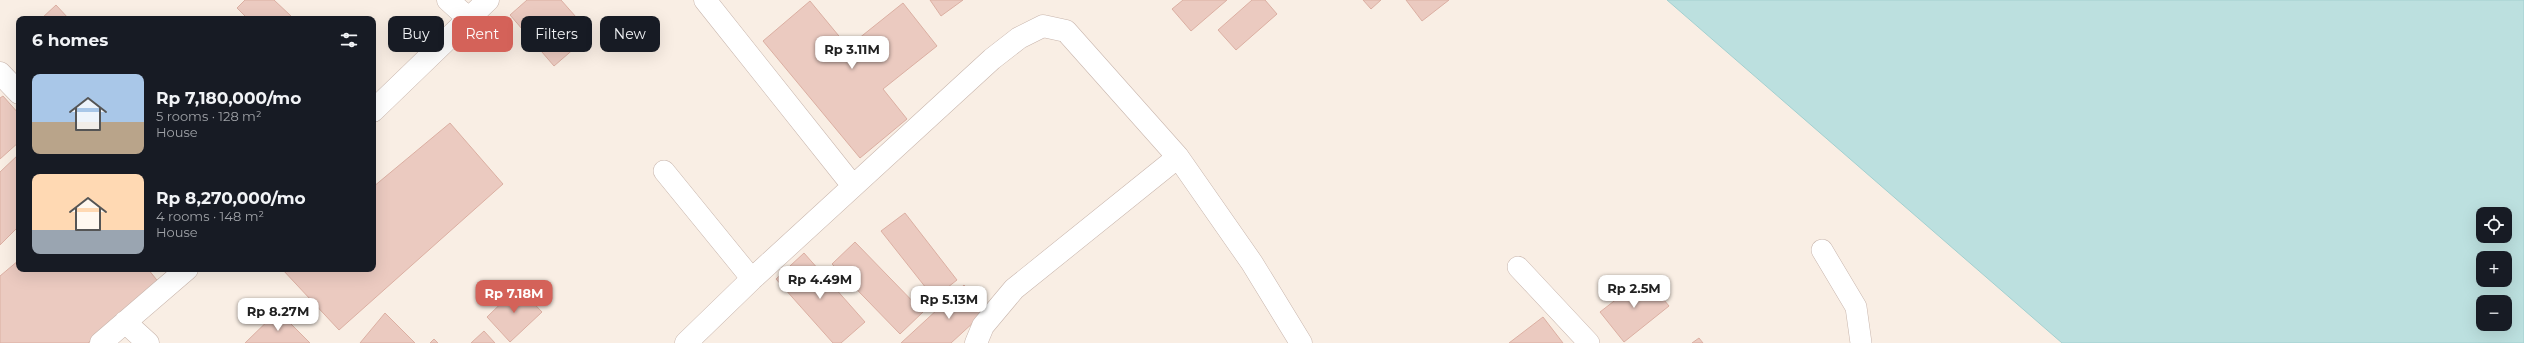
<!DOCTYPE html>
<meta charset="utf-8">
<style>
:root{--surface:#171b24;--page:#242831;--text:#f1f3f6;--muted:#9ea1a6;--accent:#d46259}
body{margin:0;font-family:Montserrat,sans-serif;background:var(--page);color:var(--text);height:100vh;display:flex;flex-direction:column;font-size:15px;white-space:nowrap}
*{box-sizing:border-box;margin:0}
p{font-size:13px;color:var(--muted)}
.icon{flex:none;width:22px;height:22px;fill:none;stroke:currentColor;stroke-width:2;stroke-linecap:round;stroke-linejoin:round}
.map{position:relative;flex:1;overflow:hidden}
.side{position:absolute;left:16px;top:16px;width:360px;height:256px;display:flex;flex-direction:column;background:var(--surface);border-radius:8px;box-shadow:0 4px 16px #0002}
.side>*{flex:none}
.banner{position:absolute;left:388px;top:16px;width:380px;height:36px;display:flex;gap:8px}
.controls{position:absolute;left:2476px;top:207px;display:grid;gap:8px}
.controls a{display:grid;place-items:center;width:36px;height:36px;border-radius:8px;background:var(--surface);box-shadow:0 4px 16px #0002;font-size:20px}
.price{position:absolute;translate:-50% -34px;padding:0 9px;border-radius:8px;background:#fff;color:#222;font-size:13px;line-height:26px;filter:drop-shadow(0 1px 2px #0008)}
.price::after{content:'';position:absolute;left:50%;top:24px;width:12px;height:9px;margin-left:-6px;background:inherit;clip-path:polygon(0 0,100% 0,50% 100%)}
.price.on{background:var(--accent);color:#fff}
ul{padding:0;list-style:none}
li{display:flex;align-items:center;gap:12px;height:100px;padding:0 16px}
li span{display:grid;place-items:center;flex:none;width:112px;height:80px;border-radius:8px;color:#555}
li>.icon{margin-inline-start:auto}
span .icon{width:48px;height:48px;fill:#fffc;stroke-width:1}
li b{font-size:17px}
h2{display:flex;justify-content:space-between;align-items:center;height:48px;padding:0 16px;font-size:17px}
.pill{padding:0 14px;border-radius:8px;background:var(--surface);box-shadow:0 4px 16px #0002;font-size:14px;line-height:36px}
.pill.on{background:var(--accent);color:#fff}
.map>svg:first-child{display:block}
</style>
<div class="map">
<svg width="2524" height="343" viewBox="0 0 2524 343">
<rect width="100%" height="100%" fill="#f9eee4"/>
<!-- water -->
<path fill="#bce0df" stroke="#a3d0d0" fill-rule="evenodd" d="M1667,0H2524V343H2062ZM2483,214H2505V236H2483ZM2483,258H2505V280H2483ZM2483,302H2505V324H2483Z"/>
<!-- building -->
<path fill="#ebcac0" stroke="#dbafa2" d="M245,0H274L291,16L288,19H248L237,8Z
M527,0H561L591,34L554,66L510,15Z
M930,0H963L941,16Z
M1183,0H1227L1191,31L1172,9Z
M1252,0H1265L1277,14L1236,50L1218,30Z
M1363,0H1381L1371,9Z
M1406,0H1449L1422,21Z
M810,1L848,47L903,3L937,46L883,89L907,119L860,158L763,41Z
M56,5L69,19H41Z
M3,96L19,114V142L0,159V98Z
M450,123L503,184L339,330L282,269H373V187Z
M19,154V226L0,245V172Z
M905,213L957,280L934,298L881,231Z
M855,242L923,312L900,334L832,264Z
M804,253L865,322L841,343H833L776,279Z
M19,260V269H148L160,284L88,343H0V276Z
M1645,277L1669,306L1624,342L1600,312Z
M964,285L987,310L951,343H901Z
M518,287L542,312L510,342L487,317Z
M278,311L310,343H245Z
M385,313L415,343H360Z
M1543,317L1563,343H1509Z
M484,331L495,343H471Z
M1699,338L1703,343H1692Z
M434,339L438,343H430Z"/>
<g fill="none" stroke-linecap="round" stroke-linejoin="round">
<defs>
<path id="lane" d="M664,171L752,279
M1822,250L1856,307L1861,343
M1518,267L1589,343"/>
<path id="street" d="M448,0L469,19
M705,0L853,186
M0,73L19,93
M373,111L488,0
M125,322L148,343
M101,343L187,269
M686,343L752,279L992,59L1019,38L1043,26L1066,31L1178,157L1252,263L1301,343
M976,343L983,326L1014,289L1178,157"/>
</defs>
<!-- lane casing -->
<use href="#lane" stroke="#c8b5ac" stroke-width="22"/>
<!-- street casing -->
<use href="#street" stroke="#c8b5ac" stroke-width="23"/>
<!-- lane -->
<use href="#lane" stroke="#fff" stroke-width="21"/>
<!-- street -->
<use href="#street" stroke="#fff" stroke-width="22"/>
</g>
</svg>
<div class="controls">
<a><svg class="icon" aria-label="locate" viewBox="0 0 24 24"><circle cx="12" cy="12" r="6"/><path d="M12 2v4M12 18v4M2 12h4M18 12h4"/></svg></a>
<a>+</a>
<a>−</a>
</div>
<b class="price" style="left:852px;top:70px">Rp 3.11M</b>
<b class="price" style="left:820px;top:300px">Rp 4.49M</b>
<b class="price" style="left:1634px;top:309px">Rp 2.5M</b>
<b class="price on" style="left:514px;top:314px">Rp 7.18M</b>
<b class="price" style="left:949px;top:320px">Rp 5.13M</b>
<b class="price" style="left:278px;top:332px">Rp 8.27M</b>
<div class="banner">
<a class="pill">Buy</a>
<a class="pill on">Rent</a>
<a class="pill">Filters</a>
<a class="pill">New</a>
</div>
<section class="side">
<h2>6 homes<svg class="icon" aria-label="filters" viewBox="0 0 24 24"><path d="M4 7h16M4 17h16"/><circle cx="9" cy="7" r="2"/><circle cx="15" cy="17" r="2"/></svg></h2>
<ul>
<li><span style="background:linear-gradient(#a9c7e8 60%,#b9a48a 0)"><svg class="icon" aria-label="home" viewBox="0 0 24 24"><path d="M3 11l9-7 9 7M6 9v11h12V9"/></svg></span><div><b>Rp 7,180,000/mo</b><p>5 rooms · 128 m²</p><p>House</p></div></li>
<li><span style="background:linear-gradient(#ffd9b3 70%,#9aa5b1 0)"><svg class="icon" aria-label="home" viewBox="0 0 24 24"><path d="M3 11l9-7 9 7M6 9v11h12V9"/></svg></span><div><b>Rp 8,270,000/mo</b><p>4 rooms · 148 m²</p><p>House</p></div></li>
</ul>
</section>
</div>
